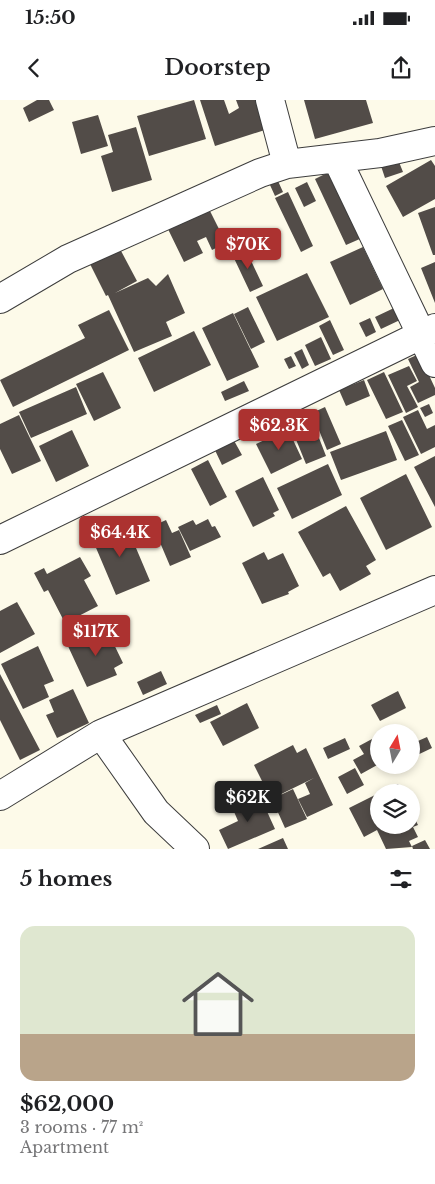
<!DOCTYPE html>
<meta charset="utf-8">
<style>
:root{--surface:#fff;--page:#f2f2f2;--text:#202124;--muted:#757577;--line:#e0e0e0;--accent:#ac3230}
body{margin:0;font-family:"Libre Baskerville",serif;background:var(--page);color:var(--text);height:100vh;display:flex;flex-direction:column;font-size:19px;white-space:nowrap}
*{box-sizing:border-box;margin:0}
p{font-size:16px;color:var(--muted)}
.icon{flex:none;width:28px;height:28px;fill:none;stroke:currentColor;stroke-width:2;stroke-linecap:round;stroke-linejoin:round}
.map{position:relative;height:749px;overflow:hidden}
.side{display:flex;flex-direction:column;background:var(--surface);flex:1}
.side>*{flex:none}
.needle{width:32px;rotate:10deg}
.fabs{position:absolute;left:370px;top:624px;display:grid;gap:10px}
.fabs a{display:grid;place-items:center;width:50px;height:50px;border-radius:50%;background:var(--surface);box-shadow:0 2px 8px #0003;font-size:25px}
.price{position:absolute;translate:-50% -42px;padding:0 11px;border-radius:5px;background:var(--accent);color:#fff;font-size:16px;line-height:32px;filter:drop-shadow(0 1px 2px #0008)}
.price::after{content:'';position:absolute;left:50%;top:30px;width:15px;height:11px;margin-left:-8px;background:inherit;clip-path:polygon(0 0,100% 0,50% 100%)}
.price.active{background:#222;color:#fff}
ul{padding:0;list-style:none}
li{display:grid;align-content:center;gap:10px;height:265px;padding:0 20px}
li+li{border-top:1px solid var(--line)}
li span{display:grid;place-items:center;height:155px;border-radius:15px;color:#555}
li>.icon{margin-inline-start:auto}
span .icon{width:90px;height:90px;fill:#fffc;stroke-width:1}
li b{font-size:21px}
h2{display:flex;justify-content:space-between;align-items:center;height:60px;padding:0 20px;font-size:21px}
.status{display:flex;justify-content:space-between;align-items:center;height:35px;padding:0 25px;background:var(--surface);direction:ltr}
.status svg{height:14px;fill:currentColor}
header{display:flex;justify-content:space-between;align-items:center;height:65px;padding:0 20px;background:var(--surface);font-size:22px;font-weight:600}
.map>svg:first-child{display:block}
</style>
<div class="status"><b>15:50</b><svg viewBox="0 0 49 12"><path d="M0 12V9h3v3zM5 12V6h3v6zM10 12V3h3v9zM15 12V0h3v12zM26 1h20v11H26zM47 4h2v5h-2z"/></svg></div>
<header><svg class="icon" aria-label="back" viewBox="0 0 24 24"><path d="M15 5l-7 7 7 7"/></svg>Doorstep<svg class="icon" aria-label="share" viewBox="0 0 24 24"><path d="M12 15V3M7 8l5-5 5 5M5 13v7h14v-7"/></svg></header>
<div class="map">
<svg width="435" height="749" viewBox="0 0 435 749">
<rect width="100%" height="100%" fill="#fdfae9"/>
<!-- building -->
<path fill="#524c48" d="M37,0H49L54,10L29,22L23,8Z
M194,0L206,39L149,56L137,16Z
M200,0H224L229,14L239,8L236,0H258L268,29L215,46Z
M304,0H366L373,23L315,39Z
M98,15L108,46L81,54L72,22Z
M136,27L152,80L112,92L101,56L113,52L108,35Z
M397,57L403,72L385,78L380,63Z
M431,60L435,66V99L403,117L386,86Z
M331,71L362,138L346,145L315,79Z
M278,81L283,92L275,96L270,85Z
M307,82L316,101L304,107L295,88Z
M288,92L313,146L301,152L275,98Z
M207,105L226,143L212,150L206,137L197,141L203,153L184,162L166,125Z
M435,107V155H433L418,113Z
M363,147L383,189L350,205L330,162Z
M245,148L263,186L250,192L232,154Z
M120,149L137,181L115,193L148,178L156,186L168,174L185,213L166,222L172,236L134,252L108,195L106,196L90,164Z
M435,162V203L421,168Z
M307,173L329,217L277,241L256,197Z
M248,207L265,242L251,249L234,214Z
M394,208L400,220L381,229L375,217Z
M109,210L129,250L13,307L0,280L85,238L78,225Z
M233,213L259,267L227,281L202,228Z
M370,218L376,232L366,237L359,223Z
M330,220L344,250L333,255L319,226Z
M194,231L211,265L154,292L138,258Z
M321,237L331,259L315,266L305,245Z
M302,249L309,265L302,269L294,253Z
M419,254L435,288V295L418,303L410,287L419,282L408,259Z
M291,256L296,266L289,269L284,259Z
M409,266L417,281L407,286L418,307L406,313L388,275Z
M103,272L121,308L94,321L76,284Z
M384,272L403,312L386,319L367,280Z
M364,280L370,296L346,306L339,290Z
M244,281L249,291L225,301L221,292Z
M76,287L87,314L31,338L19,312Z
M429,304L433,313L425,317L420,308Z
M325,307L341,344L327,350L312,313Z
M418,310L427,329L435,325V347L421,354L403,317Z
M309,312L326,356L306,364L288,320Z
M19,315L41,361L12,374L0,349V324Z
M268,320L272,328L249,339L245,331Z
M402,320L419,355L405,361L388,326Z
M288,329L302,359L271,374L256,344Z
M72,330L89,366L56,382L39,346Z
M386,331L397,360L341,380L330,352Z
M232,337L242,355L222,365L213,346Z
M435,356V407L414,367Z
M208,360L227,397L210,406L191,369Z
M328,364L342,395L292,419L277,388Z
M406,374L432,427L386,450L360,398Z
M263,377L279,410L273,413L275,416L253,427L235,391Z
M346,406L376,460L366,466L371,474L340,491L330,473L323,477L298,432Z
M208,419L212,427L215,426L221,437L190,451L178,427L193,420L196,425Z
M166,420L172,433L179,430L191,457L170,466L153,426Z
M125,422L150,481L116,495L91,436Z
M264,452L268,460L283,453L299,486L288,492L289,494L262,504L242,463Z
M80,457L91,476L84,480L98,506L65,523L48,490L44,492L34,473L44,468L47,474Z
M17,502L35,534L0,553V511Z
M107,530L123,563L114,568L117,575L87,587L67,544L91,533L93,537Z
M38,546L54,581L44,585L49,597L23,609L1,564Z
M161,571L167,584L143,595L137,582Z
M0,574L40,650L20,660L0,620Z
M73,589L89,623L57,638L46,615L54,612L49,600Z
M398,591L406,608L380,621L371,605Z
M247,603L259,628L223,646L210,622Z
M217,605L221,614L200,623L195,615Z
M427,637L432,648L411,658V644Z
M345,638L350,649L328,659L323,648Z
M372,639L379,651V664L361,674L353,660L364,654L359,646Z
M293,645L297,653L306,648L333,705L307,717L298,699L310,694L305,683L314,678L271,699L254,665Z
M355,668L364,685L347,694L338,677Z
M398,684L402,692H380Z
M293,689L307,719L285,728L272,699Z
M379,693V725H411V711L418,725L413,727L418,737L409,741L412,747L386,749L377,730L364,737L349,708Z
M259,694L275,729L228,749L219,730L238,721L232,707Z
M283,738L288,749H258Z
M425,740L430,749H413L412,746Z"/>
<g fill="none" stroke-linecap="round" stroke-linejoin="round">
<defs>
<path id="minor" d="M270,0L287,64
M337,59L435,263
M0,199L68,159L260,73L287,64L380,53L435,41
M0,440L435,228
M101,634L156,712L195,749
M0,696L101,634L435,490"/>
</defs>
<!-- minor casing -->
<use href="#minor" stroke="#3d3d3d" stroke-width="30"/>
<!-- minor -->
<use href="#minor" stroke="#fff" stroke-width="28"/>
</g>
</svg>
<div class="fabs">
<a><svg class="needle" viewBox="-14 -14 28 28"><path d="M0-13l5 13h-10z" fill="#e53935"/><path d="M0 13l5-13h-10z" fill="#757577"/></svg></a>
<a><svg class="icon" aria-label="layers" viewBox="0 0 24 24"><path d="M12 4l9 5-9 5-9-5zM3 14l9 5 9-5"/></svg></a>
</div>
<b class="price" style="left:248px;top:170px">$70K</b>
<b class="price" style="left:279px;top:351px">$62.3K</b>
<b class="price" style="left:120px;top:458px">$64.4K</b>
<b class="price" style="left:96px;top:557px">$117K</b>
<b class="price active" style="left:248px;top:723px">$62K</b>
</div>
<section class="side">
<h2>5 homes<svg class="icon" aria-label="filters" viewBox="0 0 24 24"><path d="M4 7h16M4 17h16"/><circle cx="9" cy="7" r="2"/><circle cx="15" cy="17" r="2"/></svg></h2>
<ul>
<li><span style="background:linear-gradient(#dfe7d0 70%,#b9a48a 0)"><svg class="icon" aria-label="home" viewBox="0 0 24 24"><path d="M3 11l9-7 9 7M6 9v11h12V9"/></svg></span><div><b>$62,000</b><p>3 rooms · 77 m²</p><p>Apartment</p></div></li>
</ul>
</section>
